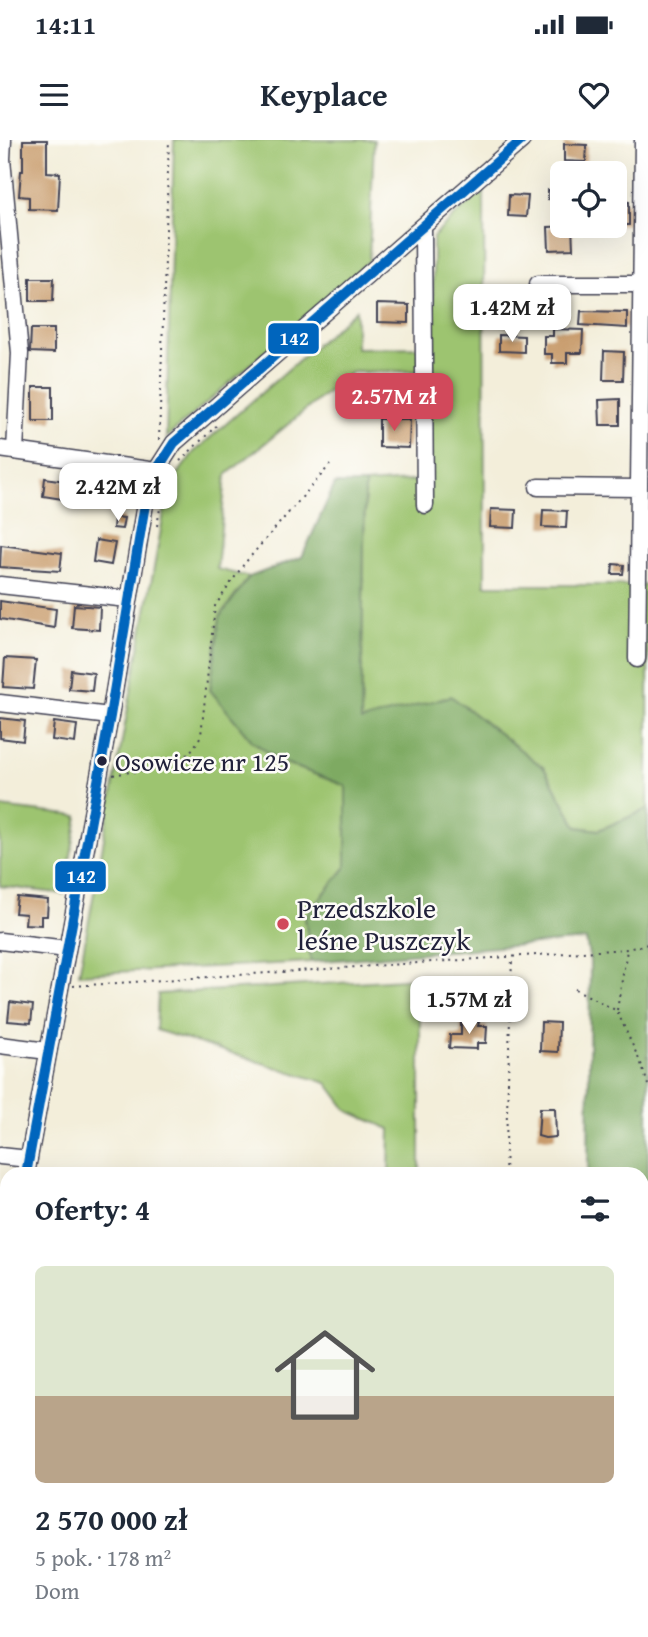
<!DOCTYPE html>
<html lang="pl">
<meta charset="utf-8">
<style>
:root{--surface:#fff;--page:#f2f2f3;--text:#1f2937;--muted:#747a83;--line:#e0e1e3;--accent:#d1495b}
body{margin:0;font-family:"Gentium Book Plus",serif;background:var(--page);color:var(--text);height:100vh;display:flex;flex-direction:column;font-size:26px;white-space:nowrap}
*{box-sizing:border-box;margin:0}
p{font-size:23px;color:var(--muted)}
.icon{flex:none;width:38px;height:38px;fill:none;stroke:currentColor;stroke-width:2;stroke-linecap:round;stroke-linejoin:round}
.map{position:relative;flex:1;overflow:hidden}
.side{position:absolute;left:0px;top:1027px;width:649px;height:471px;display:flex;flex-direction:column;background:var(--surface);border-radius:21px 21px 0 0;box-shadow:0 7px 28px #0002}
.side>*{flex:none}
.buttons{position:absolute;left:550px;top:21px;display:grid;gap:14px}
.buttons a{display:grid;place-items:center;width:77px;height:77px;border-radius:10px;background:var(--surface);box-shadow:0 7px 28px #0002;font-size:35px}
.price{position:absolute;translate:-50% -60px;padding:0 16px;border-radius:14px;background:#fff;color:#222;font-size:23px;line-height:46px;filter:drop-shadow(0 2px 4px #0008)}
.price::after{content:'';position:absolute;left:50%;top:42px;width:21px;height:16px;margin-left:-10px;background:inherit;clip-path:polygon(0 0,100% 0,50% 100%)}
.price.on{background:var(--accent);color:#fff}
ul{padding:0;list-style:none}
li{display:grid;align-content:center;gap:14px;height:371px;padding:0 35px}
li+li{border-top:2px solid var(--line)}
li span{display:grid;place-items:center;height:217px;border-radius:10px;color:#555}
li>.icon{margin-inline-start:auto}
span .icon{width:126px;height:126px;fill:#fffc;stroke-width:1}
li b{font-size:30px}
h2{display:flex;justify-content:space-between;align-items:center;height:84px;padding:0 35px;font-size:30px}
.status{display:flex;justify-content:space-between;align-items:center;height:49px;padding:0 35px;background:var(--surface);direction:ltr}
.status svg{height:19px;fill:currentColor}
header{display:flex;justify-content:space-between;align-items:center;height:91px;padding:0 35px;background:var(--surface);font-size:32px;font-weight:700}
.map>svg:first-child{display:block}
</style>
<div class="status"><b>14:11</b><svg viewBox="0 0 49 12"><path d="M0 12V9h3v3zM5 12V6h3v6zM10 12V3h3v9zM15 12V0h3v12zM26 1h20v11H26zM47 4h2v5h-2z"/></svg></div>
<header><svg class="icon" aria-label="menu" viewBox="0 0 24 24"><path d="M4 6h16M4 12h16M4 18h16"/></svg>Keyplace<svg class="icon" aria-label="heart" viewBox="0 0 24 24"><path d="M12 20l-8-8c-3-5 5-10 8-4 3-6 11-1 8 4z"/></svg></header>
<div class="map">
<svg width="648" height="1497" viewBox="0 0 648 1497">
<rect width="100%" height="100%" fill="#fdfcf7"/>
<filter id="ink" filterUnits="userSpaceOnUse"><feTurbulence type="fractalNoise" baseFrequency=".0143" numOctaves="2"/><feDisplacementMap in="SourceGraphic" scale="14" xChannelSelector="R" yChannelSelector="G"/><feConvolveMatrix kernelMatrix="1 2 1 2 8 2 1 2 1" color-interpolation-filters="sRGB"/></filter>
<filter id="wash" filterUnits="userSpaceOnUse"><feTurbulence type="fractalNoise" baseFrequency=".00686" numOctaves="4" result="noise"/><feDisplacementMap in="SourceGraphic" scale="28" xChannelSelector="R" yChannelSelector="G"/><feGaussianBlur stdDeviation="1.57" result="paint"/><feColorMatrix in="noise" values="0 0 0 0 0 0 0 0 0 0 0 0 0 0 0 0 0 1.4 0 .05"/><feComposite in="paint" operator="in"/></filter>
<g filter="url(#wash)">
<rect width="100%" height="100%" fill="#f3eeda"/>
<!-- green -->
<path fill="#9dc46f" stroke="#607355" stroke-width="2" d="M174,0H374L369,121L166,298Z
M484,48L485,445H648V669L599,690L577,687L544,628L361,581L365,344L425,340L424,231L352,232L226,335L217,429L249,437L220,477L280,621L346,646V727L305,777L311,822L79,834L169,346L194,312L356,170V208L433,207V97Z
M0,667L78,676L64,754L0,746Z
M420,838V1034H389L390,989L348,971L327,943L156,890L158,854Z
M7,1237V1491H38L0,1493V1277Z
M642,1299L648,1303V1432L642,1431Z"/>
<!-- forest -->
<path fill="#7eaa62" stroke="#50664e" stroke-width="2" d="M335,344H365L361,581L451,556L544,628L577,687L599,690L648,669V1303L642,1299V1034H588L590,821L586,800L311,822L305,777L346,727V646L280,621L252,601L210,550L220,477L249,437L302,417Z
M642,1431L648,1432V1497H357L355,1491H642Z"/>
<g id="blocks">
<!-- building -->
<path fill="#c89b6c" d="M23,0H47V32L60,33L58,70L29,69V57L19,56L21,31H23Z
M564,4L587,5L586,22L564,21Z
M548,50L562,51V60L548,59Z
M509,55L528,56L526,77L508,76Z
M614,61L629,62V85H614Z
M572,86L573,109L549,110L548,87Z
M30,138H54L53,161H30Z
M377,164L409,165V183L377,182Z
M581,171L627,172V188L580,185Z
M31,189H54V213L30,212Z
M553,189L583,190L582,213H567V223H552V214H544V196H553Z
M499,195L524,196V212L499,211Z
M604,211L624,212L623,240H603Z
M33,247H53V281H33Z
M620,259V285H600L599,260Z
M379,279H410L409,308L379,307Z
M45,338L72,342L69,360L43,356Z
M491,369L516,370L515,388L490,387Z
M543,370L567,371L566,388L542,387Z
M114,377L124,378L122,389L113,388Z
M96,400L115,403L111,425L93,422Z
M1,405L62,413L60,431L0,427Z
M613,424L624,425L623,434H612Z
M0,461L56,469L54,488L0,479Z
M74,465L100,467L99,490L72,488Z
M5,518L36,520L33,549L3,547Z
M71,530L94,533L92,551L69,549Z
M0,578L25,581L23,601L0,598Z
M54,582L77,585L75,603L52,600Z
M17,757L48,760L47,776H41V785L25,784L26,774L15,773Z
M10,862L33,865L31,883L8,881Z
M461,881L479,882L478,886H487L486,903H477V909L449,908L450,895H461Z
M541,882L559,883L558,912L540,911Z
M540,968H555L556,997L545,998L538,996Z"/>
</g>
</g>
<g filter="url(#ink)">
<use href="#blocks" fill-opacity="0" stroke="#414153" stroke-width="2"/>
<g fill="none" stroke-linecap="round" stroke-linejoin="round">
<defs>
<path id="minor" d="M3,0L2,19L20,213L15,311
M423,87L425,365
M538,144H641
M0,309L156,331
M538,347L639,348
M0,445L128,459
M637,519L643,0
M0,563L110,576
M0,801L67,809
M0,905L48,911
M0,1016L29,1019
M26,1034L110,576L146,358L156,331L174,303L522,0
M0,1179L7,1141"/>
</defs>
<!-- minor casing -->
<use href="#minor" stroke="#414153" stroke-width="19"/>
<!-- path -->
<path stroke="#414153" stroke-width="2" stroke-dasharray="2 5" stroke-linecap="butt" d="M159,300L169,0
M180,321L216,286
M157,386L162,357
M113,635C150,627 182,635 201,595L215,466L244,424L330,325
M73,846L627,809L648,804
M575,849L617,871L642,926L648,945
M617,870L627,810
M505,1034L512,818
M0,1258L7,1217"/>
<!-- minor -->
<use href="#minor" stroke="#fff" stroke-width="16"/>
<defs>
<path id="bus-1" d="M26,1034L110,576L146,358L156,331L174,303L522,0"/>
</defs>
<!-- bus-1 casing -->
<use href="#bus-1" stroke="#fdfcf7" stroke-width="16"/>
<!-- bus-1 -->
<use href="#bus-1" stroke="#0065bd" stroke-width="10"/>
</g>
</g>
<!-- markers -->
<circle fill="#22223b" stroke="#fdfcf7" stroke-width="2.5" cx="102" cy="621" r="6"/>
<circle fill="#d1495b" stroke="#fdfcf7" stroke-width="2.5" cx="283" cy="784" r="7"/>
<g text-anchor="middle" stroke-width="5" stroke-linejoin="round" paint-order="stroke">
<!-- bus labels -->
<g font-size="26" fill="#22223b" stroke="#fdfcf7" text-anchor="start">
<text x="115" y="631">Osowicze nr 125</text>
</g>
<!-- poi labels -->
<g font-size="28" fill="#22223b" stroke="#fdfcf7" text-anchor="start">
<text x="297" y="778">Przedszkole<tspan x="297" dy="32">leśne Puszczyk</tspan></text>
</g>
</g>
<g stroke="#fdfcf7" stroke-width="2.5">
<rect x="267" y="182" width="53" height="33" rx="7" fill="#0065bd"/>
<rect x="54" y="720" width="53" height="33" rx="7" fill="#0065bd"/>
</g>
<g font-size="19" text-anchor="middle" font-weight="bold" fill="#fff">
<text x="294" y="205">142</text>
<text x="81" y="743">142</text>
</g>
</svg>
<div class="buttons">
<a><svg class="icon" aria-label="locate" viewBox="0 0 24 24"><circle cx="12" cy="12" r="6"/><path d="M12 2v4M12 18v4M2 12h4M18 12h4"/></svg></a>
</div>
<b class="price" style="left:512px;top:204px">1.42M zł</b>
<b class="price on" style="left:394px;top:293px">2.57M zł</b>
<b class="price" style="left:118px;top:383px">2.42M zł</b>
<b class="price" style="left:469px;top:896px">1.57M zł</b>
<section class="side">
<h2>Oferty: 4<svg class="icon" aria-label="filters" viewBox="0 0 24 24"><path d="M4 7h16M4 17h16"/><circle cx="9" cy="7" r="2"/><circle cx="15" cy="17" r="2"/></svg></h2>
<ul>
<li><span style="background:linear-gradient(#dfe7d0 60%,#b9a48a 0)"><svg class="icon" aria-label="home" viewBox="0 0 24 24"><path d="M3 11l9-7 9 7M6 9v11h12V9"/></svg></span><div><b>2 570 000 zł</b><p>5 pok. · 178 m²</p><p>Dom</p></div></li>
</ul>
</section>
</div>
